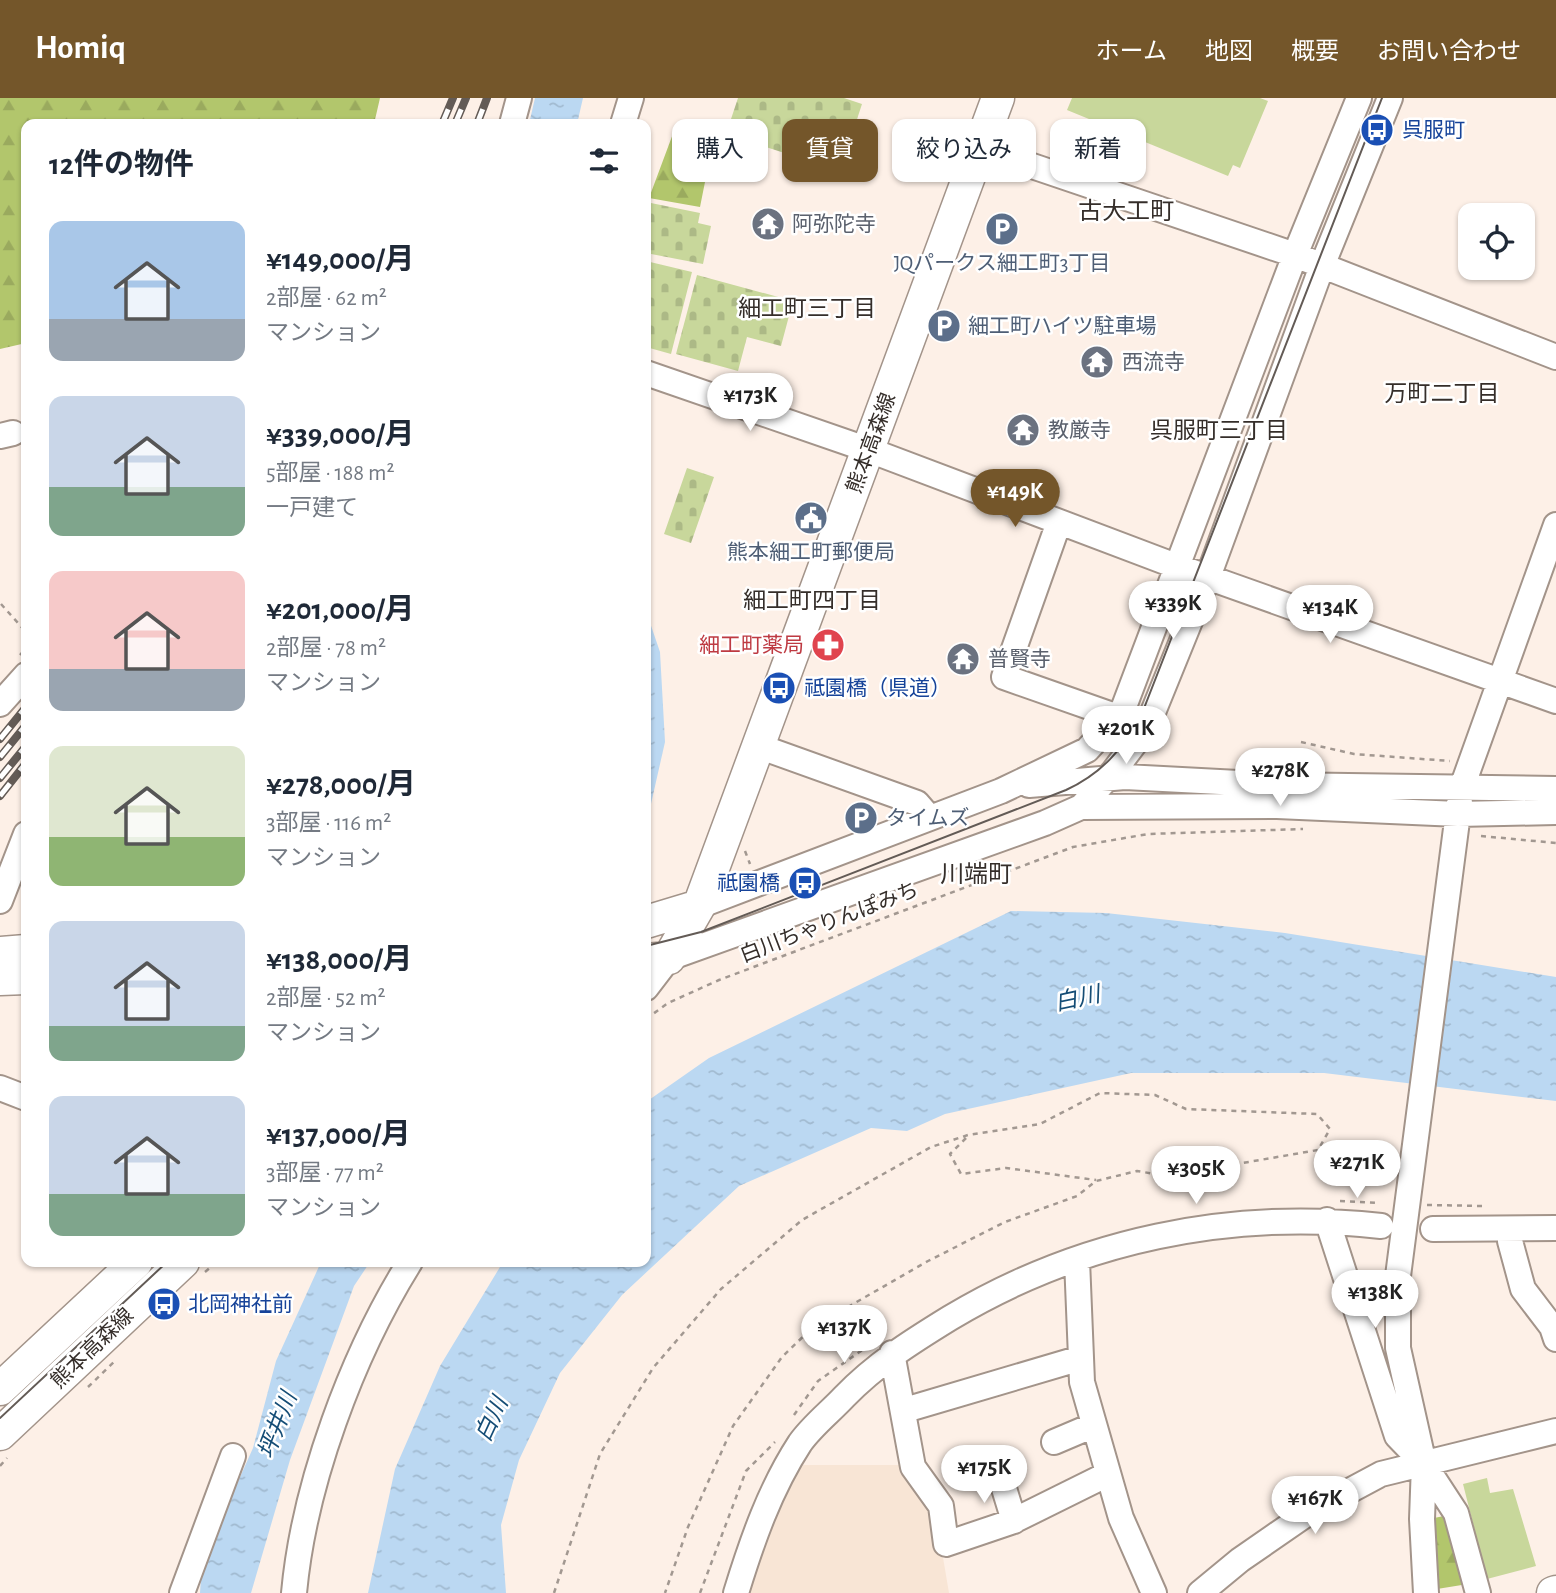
<!DOCTYPE html>
<html lang="ja">
<meta charset="utf-8">
<style>
:root{--surface:#fff;--page:#f2f2f3;--text:#1f2937;--muted:#747a83;--accent:#74562a}
body{margin:0;font-family:"Alegreya Sans","Noto Sans JP",sans-serif;background:var(--page);color:var(--text);height:100vh;display:flex;flex-direction:column;font-size:26px;white-space:nowrap}
*{box-sizing:border-box;margin:0}
p{font-size:23px;color:var(--muted)}
.icon{flex:none;width:38px;height:38px;fill:none;stroke:currentColor;stroke-width:2;stroke-linecap:round;stroke-linejoin:round}
.map{position:relative;flex:1;overflow:hidden}
.drawer{position:absolute;left:21px;top:21px;width:630px;height:1148px;display:flex;flex-direction:column;background:var(--surface);border-radius:14px;box-shadow:0 2px 5px #0004}
.drawer>*{flex:none}
.hud{position:absolute;left:672px;top:21px;width:665px;height:63px;display:flex;gap:14px}
.tools{position:absolute;left:1458px;top:105px;display:grid;gap:14px}
.tools a{display:grid;place-items:center;width:77px;height:77px;border-radius:14px;background:var(--surface);box-shadow:0 2px 5px #0004;font-size:35px}
.price{position:absolute;translate:-50% -60px;padding:0 16px;border-radius:24px;background:#fff;color:#222;font-size:23px;line-height:46px;filter:drop-shadow(0 2px 4px #0008)}
.price::after{content:'';position:absolute;left:50%;top:42px;width:21px;height:16px;margin-left:-10px;background:inherit;clip-path:polygon(0 0,100% 0,50% 100%)}
.price.on{background:var(--accent);color:#fff}
ul{padding:0;list-style:none}
li{display:flex;align-items:center;gap:21px;height:175px;padding:0 28px}
li span{display:grid;place-items:center;flex:none;width:196px;height:140px;border-radius:14px;color:#555}
li>.icon{margin-inline-start:auto}
span .icon{width:84px;height:84px;fill:#fffc;stroke-width:1}
li b{font-size:30px}
h2{display:flex;justify-content:space-between;align-items:center;height:84px;padding:0 28px;font-size:30px}
.tag{padding:0 24px;border-radius:14px;background:var(--surface);box-shadow:0 2px 5px #0004;font-size:24px;line-height:63px}
.tag.on{background:var(--accent);color:#fff}
header{display:flex;align-items:center;gap:42px;box-sizing:border-box;height:98px;padding:0 35px;background:var(--accent);color:#fff}
header strong{font-size:33px}
nav{display:flex;gap:38px;margin-inline-start:auto;font-size:24px}
.map>svg:first-child{display:block}
</style>
<header>
<strong>Homiq</strong>
<nav><a>ホーム</a><a>地図</a><a>概要</a><a>お問い合わせ</a></nav>
</header>
<div class="map">
<svg width="1556" height="1495" viewBox="0 0 1556 1495">
<defs>
<pattern id="forest-firs" width="22" height="20" patternUnits="userSpaceOnUse" patternTransform="scale(1.75)"><rect width="22" height="20" fill="#b2c66c"/><path d="M5 1l3.5 6h-7zM16 11l3.5 6h-7z" fill="#9aaa5e"/></pattern>
<pattern id="cemetery-stones" width="16" height="16" patternUnits="userSpaceOnUse" patternTransform="scale(1.75)"><rect width="16" height="16" fill="#c8d79b"/><path d="M2 7V4a2 2 0 0 1 4 0v3zM10 15v-3a2 2 0 0 1 4 0v3z" fill="#acb986"/></pattern>
<pattern id="water-ripples" width="26" height="14" patternUnits="userSpaceOnUse" patternTransform="scale(1.75)"><rect width="26" height="14" fill="#bbd8f2"/><path d="M2 4q2-2 4 0t4 0M15 11q2-2 4 0t4 0" fill="none" stroke="#a1bad0"/></pattern>
</defs>
<rect width="100%" height="100%" fill="#fdf0e7"/>
<!-- industrial -->
<path fill="#f8e5d5" d="M800,1367H909L935,1412L949,1495H744L770,1419Z"/>
<!-- forest -->
<path fill="url(#forest-firs)" d="M0,0H380L374,26H26V245L0,251Z
M674,33L705,42L698,69L707,74L700,109L649,100Z
M1449,1417L1468,1486L1437,1491L1434,1420Z"/>
<!-- cemetery -->
<path fill="url(#cemetery-stones)" d="M738,0H844L862,6L840,73L726,36Z
M646,104L700,115L698,125L711,128L703,166L646,155Z
M646,163L692,174L671,256L646,249Z
M697,177L793,203L781,248L747,239L738,273L676,256Z
M687,370L714,379L691,445L664,436Z"/>
<!-- pitch -->
<path fill="#c8d79b" d="M1072,0H1260L1268,3L1240,70L1233,67L1228,78L1067,12Z
M1487,1380L1490,1395L1513,1391L1536,1468L1487,1481L1463,1386Z"/>
<!-- water -->
<path fill="url(#water-ripples)" d="M535,0H583L577,26H529Z
M646,513L660,554L665,644L646,728Z
M1011,813L1106,815L1285,835L1556,879V1003L1324,975H1131L945,1016L907,1033L871,1030L739,1088L622,1197L560,1275L519,1362L501,1427L506,1495H368L395,1371L440,1268L503,1164H646V1004L709,960Z
M321,1164H370L354,1188L290,1362L251,1495H200L202,1464L253,1350L276,1263Z"/>
<g fill="none" stroke-linecap="round" stroke-linejoin="round">
<defs>
<path id="minor" d="M512,26L519,0
M623,26L631,0
M979,50L1295,157L1556,259
M646,275L869,352L1176,468L1556,603
M0,338L13,335
M1059,424L1004,579L1118,619
M0,606L26,577
M758,648L917,705L930,720
M1029,687L1125,679L1278,687L1556,691
M1081,709L1277,708L1458,716L1556,714
M0,803L26,736
M699,808L1001,693L1087,652L1122,614L1295,157L1359,0
M646,890L669,860L1045,725L1081,709L1114,673L1147,629L1208,479L1322,168L1390,0
M0,990L26,1000
M1327,1122L1397,1338L1424,1366L1456,1415L1478,1495
M1433,1131L1556,1130
M1510,1143L1523,1191L1552,1229L1556,1241
M1077,1162L1082,1284L1121,1420L1154,1495
M892,1255L913,1369L941,1408L946,1446L1011,1424L1108,1376
M905,1312L1081,1260
M1054,1344L1094,1327
M999,1374L1014,1423
M182,1495L233,1358
M294,1495C304,1386 352,1257 410,1164
M736,1495C752,1443 770,1391 800,1345C812,1328 830,1314 844,1299C876,1266 911,1244 950,1220C1080,1142 1230,1111 1381,1128
M1200,1495L1240,1462L1308,1415L1381,1376L1556,1333
M1426,1495L1422,1421L1424,1366L1398,1250V1178L1461,692L1556,427"/>
<path id="major" d="M646,824L699,808
M0,855L26,853
M646,862L669,860L699,808L998,0
M0,881L26,880
M0,1291L136,1164
M0,1336L183,1164
M1553,1495L1556,1494"/>
</defs>
<!-- minor casing -->
<use href="#minor" stroke="#a3948a" stroke-width="28"/>
<!-- major casing -->
<use href="#major" stroke="#a3948a" stroke-width="35"/>
<!-- path -->
<path stroke="#a29891" stroke-width="2.5" stroke-dasharray="5 5" stroke-linecap="butt" d="M1,506L26,534
M20,557L26,550
M1301,644L1354,656L1450,663
M1481,738L1556,745
M745,753L750,766
M646,921L668,905L719,882L1073,749L1148,736L1303,731
M966,1040L950,1056L961,1076L1006,1070L1096,1082
M1340,1103L1379,1105
M1427,1107L1484,1108
M205,1174L217,1164
M88,1289L116,1262
M794,1317L818,1283L868,1248
M0,1368L7,1360
M554,1495L600,1356L653,1270L721,1191L802,1122L931,1049L968,1037L1040,1026L1100,995L1155,997L1186,1011L1317,1016L1330,1031L1318,1052L1167,1078L1137,1073L1096,1083L1077,1098L1005,1124L928,1163L813,1229L782,1259L733,1328L688,1429L665,1495
M700,1495L746,1373L775,1344"/>
<!-- minor -->
<use href="#minor" stroke="#fff" stroke-width="24"/>
<!-- major -->
<use href="#major" stroke="#fff" stroke-width="32"/>
<!-- tram -->
<path stroke="#635b56" stroke-width="2" d="M646,848L701,834L1066,692C1101,676 1123,651 1141,618L1382,0
M0,1320L167,1164"/>
<defs>
<path id="rail" d="M442,26L453,0
M455,26L466,0
M477,26L487,0
M0,641L26,609
M0,659L26,627
M0,680L26,648
M0,698L26,665"/>
</defs>
<!-- rail casing -->
<use href="#rail" stroke="#635b56" stroke-width="8"/>
<!-- rail -->
<use href="#rail" stroke="#fff" stroke-width="5" stroke-dasharray="16" stroke-linecap="butt"/>
</g>
<!-- icons -->
<defs>
<symbol id="bus-disc" viewBox="-11 -11 22 22"><circle r="9.5" fill="#1a4fb4" stroke="#fff"/><path d="M-5-6H5V4H4V6H2V4H-2V6H-4V4H-5ZM-3.5-4V0h7V-4ZM-3.5 1.2v1.5H-2V1.2ZM2 1.2v1.5H3.5V1.2Z" fill="#fff"/></symbol>
<symbol id="temple-disc" viewBox="-11 -11 22 22"><circle r="9.5" fill="#6b7280" stroke="#fff"/><path d="M0-6L5-2H3V0L6.5 2.5H4V6H1.5V3h-3V6H-4V2.5H-6.5L-3 0V-2H-5Z" fill="#fff"/></symbol>
<symbol id="parking-disc" viewBox="-11 -11 22 22"><circle r="9.5" fill="#5c6f8a" stroke="#fff"/><path d="M-3.5-5.5H1a3.5 3.5 0 0 1 0 7H-1V5.5H-3.5ZM-1-3.4V-.6H.8a1.4 1.4 0 0 0 0-2.8Z" fill="#fff"/></symbol>
<symbol id="civic-disc" viewBox="-11 -11 22 22"><circle r="9.5" fill="#5c6f8a" stroke="#fff"/><path d="M-.6-6.5H3V-4.5H.6V-3L4-1V1h2V6H-6V1h2V-1L-.6-3ZM-1.2 2.5V6h2.4V2.5Z" fill="#fff"/></symbol>
<symbol id="pharmacy-disc" viewBox="-11 -11 22 22"><circle r="9.5" fill="#e0444e" stroke="#fff"/><path d="M-2-6h4v4h4v4h-4v4h-4v-4h-4v-4h4Z" fill="#fff"/></symbol>
</defs>
<g fill-rule="evenodd">
<use href="#bus-disc" x="1358" y="13" width="38" height="38"/>
<use href="#temple-disc" x="749" y="107" width="38" height="38"/>
<use href="#parking-disc" x="983" y="112" width="38" height="38"/>
<use href="#parking-disc" x="925" y="209" width="38" height="38"/>
<use href="#temple-disc" x="1078" y="245" width="38" height="38"/>
<use href="#temple-disc" x="1004" y="313" width="38" height="38"/>
<use href="#civic-disc" x="792" y="401" width="38" height="38"/>
<use href="#pharmacy-disc" x="809" y="528" width="38" height="38"/>
<use href="#temple-disc" x="944" y="542" width="38" height="38"/>
<use href="#bus-disc" x="760" y="571" width="38" height="38"/>
<use href="#parking-disc" x="842" y="701" width="38" height="38"/>
<use href="#bus-disc" x="786" y="766" width="38" height="38"/>
<use href="#bus-disc" x="145" y="1187" width="38" height="38"/>
</g>
<g text-anchor="middle" stroke-width="5" stroke-linejoin="round" paint-order="stroke">
<!-- transit labels -->
<g font-size="21" fill="#164399" stroke="#fff" text-anchor="start">
<text x="1402" y="39">呉服町</text>
<text x="804" y="597">祗園橋（県道）</text>
<text x="780" y="792" text-anchor="end">祗園橋</text>
<text x="188" y="1213">北岡神社前</text>
</g>
<!-- worship labels -->
<g font-size="21" fill="#5b616d" stroke="#fff" text-anchor="start">
<text x="792" y="133">阿弥陀寺</text>
<text x="1122" y="271">西流寺</text>
<text x="1048" y="339">教厳寺</text>
<text x="988" y="568">普賢寺</text>
</g>
<!-- service labels -->
<g font-size="21" fill="#4e5e75" stroke="#fff">
<text x="1002" y="172">JQパークス細工町3丁目</text>
<text x="968" y="235" text-anchor="start">細工町ハイツ駐車場</text>
<text x="811" y="461">熊本細工町郵便局</text>
<text x="886" y="727" text-anchor="start">タイムズ</text>
</g>
<!-- street labels -->
<g font-size="21" fill="#352e2a" stroke="#fff">
<text transform="translate(871 345) rotate(-70)" y="7">熊本高森線</text>
<text transform="translate(829 824) rotate(-21)" y="7">白川ちゃりんぽみち</text>
<text transform="translate(92 1250) rotate(-44)" y="7">熊本高森線</text>
</g>
<!-- health labels -->
<g font-size="21" fill="#be3a42" stroke="#fff" text-anchor="end">
<text x="804" y="554">細工町薬局</text>
</g>
<!-- neighbourhood labels -->
<g font-size="23" fill="#352e2a" stroke="#fff">
<text x="807" y="218">細工町三丁目</text>
<text x="1442" y="303">万町二丁目</text>
<text x="1219" y="340">呉服町三丁目</text>
<text x="812" y="510">細工町四丁目</text>
</g>
<!-- water labels -->
<g font-size="23" font-style="italic" fill="#154d76" stroke="#fff">
<text transform="translate(1077 900) rotate(-12)" y="8">白川</text>
<text transform="translate(491 1321) rotate(-65)" y="8">白川</text>
<text transform="translate(277 1327) rotate(-69)" y="8">坪井川</text>
</g>
<!-- quarter labels -->
<g font-size="24" fill="#352e2a" stroke="#fff">
<text x="1126" y="121">古大工町</text>
<text x="976" y="784">川端町</text>
</g>
</g>
</svg>
<div class="tools">
<a><svg class="icon" aria-label="locate" viewBox="0 0 24 24"><circle cx="12" cy="12" r="6"/><path d="M12 2v4M12 18v4M2 12h4M18 12h4"/></svg></a>
</div>
<b class="price" style="left:750px;top:335px">¥173K</b>
<b class="price on" style="left:1015px;top:431px">¥149K</b>
<b class="price" style="left:1173px;top:543px">¥339K</b>
<b class="price" style="left:1330px;top:547px">¥134K</b>
<b class="price" style="left:1126px;top:668px">¥201K</b>
<b class="price" style="left:1280px;top:710px">¥278K</b>
<b class="price" style="left:1357px;top:1102px">¥271K</b>
<b class="price" style="left:1196px;top:1108px">¥305K</b>
<b class="price" style="left:1375px;top:1232px">¥138K</b>
<b class="price" style="left:844px;top:1267px">¥137K</b>
<b class="price" style="left:984px;top:1407px">¥175K</b>
<b class="price" style="left:1315px;top:1438px">¥167K</b>
<div class="hud">
<a class="tag">購入</a>
<a class="tag on">賃貸</a>
<a class="tag">絞り込み</a>
<a class="tag">新着</a>
</div>
<section class="drawer">
<h2>12件の物件<svg class="icon" aria-label="filters" viewBox="0 0 24 24"><path d="M4 7h16M4 17h16"/><circle cx="9" cy="7" r="2"/><circle cx="15" cy="17" r="2"/></svg></h2>
<ul>
<li><span style="background:linear-gradient(#a9c7e8 70%,#9aa5b1 0)"><svg class="icon" aria-label="home" viewBox="0 0 24 24"><path d="M3 11l9-7 9 7M6 9v11h12V9"/></svg></span><div><b>¥149,000/月</b><p>2部屋 · 62 m²</p><p>マンション</p></div></li>
<li><span style="background:linear-gradient(#c9d6e8 65%,#7fa58c 0)"><svg class="icon" aria-label="home" viewBox="0 0 24 24"><path d="M3 11l9-7 9 7M6 9v11h12V9"/></svg></span><div><b>¥339,000/月</b><p>5部屋 · 188 m²</p><p>一戸建て</p></div></li>
<li><span style="background:linear-gradient(#f6c9c9 70%,#9aa5b1 0)"><svg class="icon" aria-label="home" viewBox="0 0 24 24"><path d="M3 11l9-7 9 7M6 9v11h12V9"/></svg></span><div><b>¥201,000/月</b><p>2部屋 · 78 m²</p><p>マンション</p></div></li>
<li><span style="background:linear-gradient(#dfe7d0 65%,#8fb573 0)"><svg class="icon" aria-label="home" viewBox="0 0 24 24"><path d="M3 11l9-7 9 7M6 9v11h12V9"/></svg></span><div><b>¥278,000/月</b><p>3部屋 · 116 m²</p><p>マンション</p></div></li>
<li><span style="background:linear-gradient(#c9d6e8 75%,#7fa58c 0)"><svg class="icon" aria-label="home" viewBox="0 0 24 24"><path d="M3 11l9-7 9 7M6 9v11h12V9"/></svg></span><div><b>¥138,000/月</b><p>2部屋 · 52 m²</p><p>マンション</p></div></li>
<li><span style="background:linear-gradient(#c9d6e8 70%,#7fa58c 0)"><svg class="icon" aria-label="home" viewBox="0 0 24 24"><path d="M3 11l9-7 9 7M6 9v11h12V9"/></svg></span><div><b>¥137,000/月</b><p>3部屋 · 77 m²</p><p>マンション</p></div></li>
</ul>
</section>
</div>
